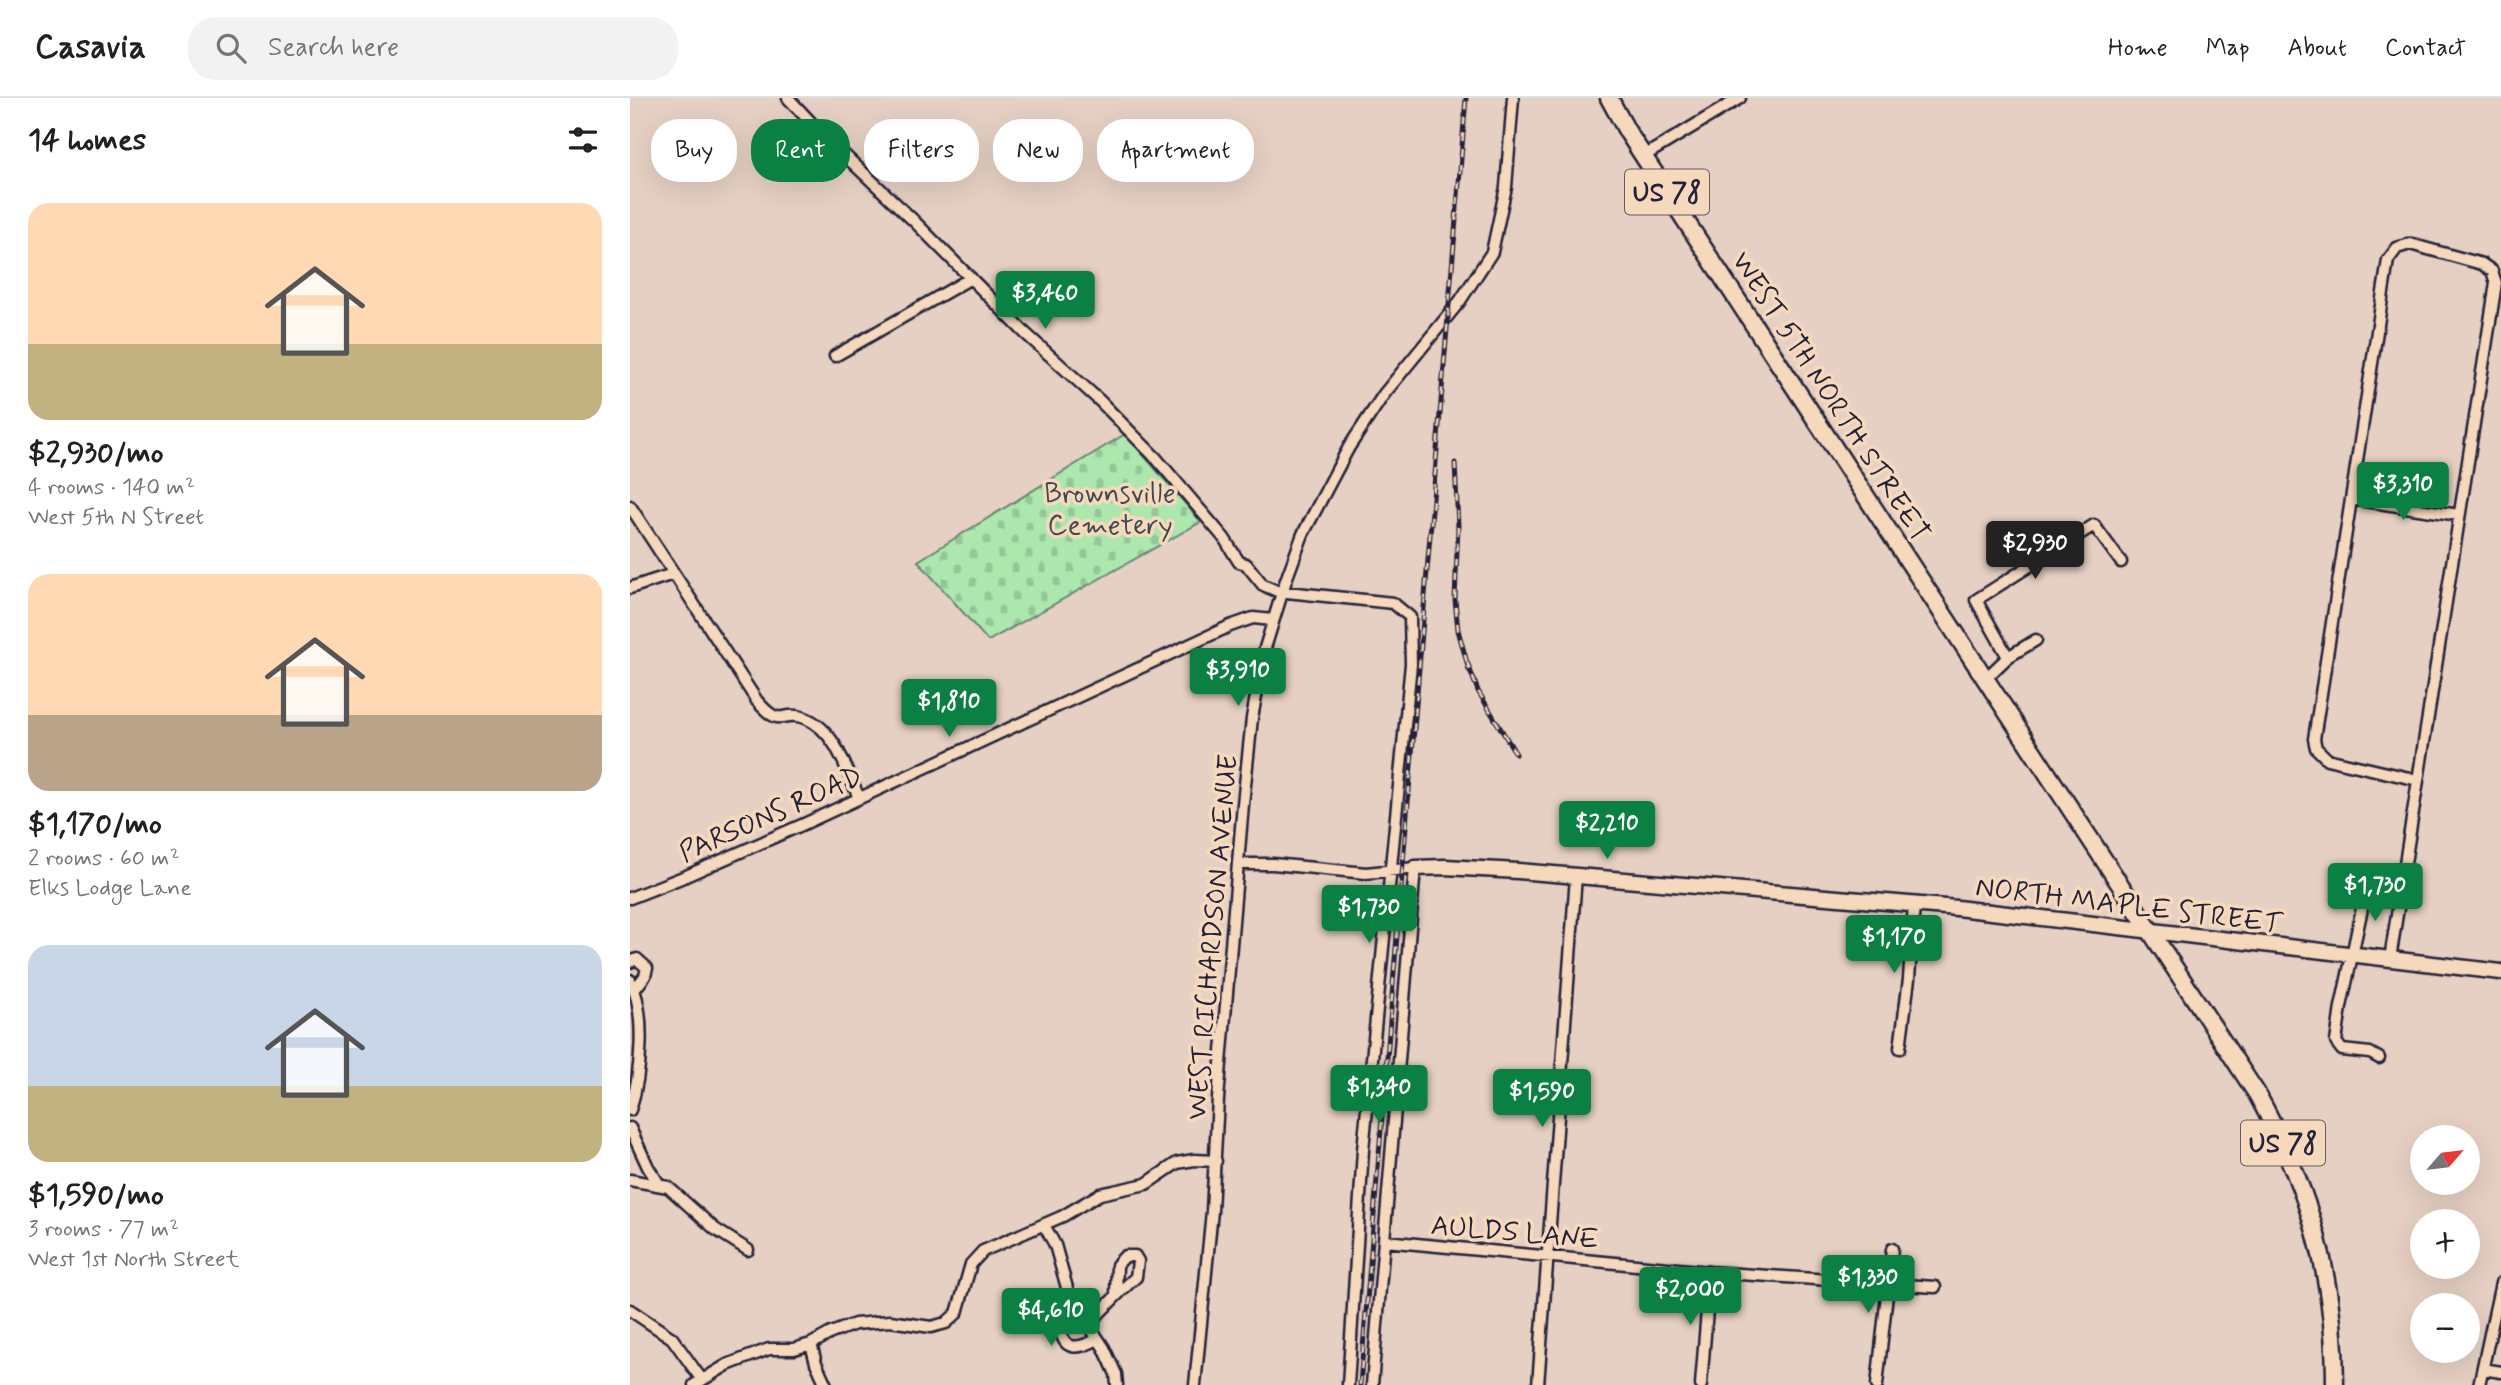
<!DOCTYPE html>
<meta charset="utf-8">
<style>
:root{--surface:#fff;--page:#f2f2f2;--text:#202124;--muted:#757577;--line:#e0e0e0;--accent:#0b8043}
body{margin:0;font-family:Mynerve,sans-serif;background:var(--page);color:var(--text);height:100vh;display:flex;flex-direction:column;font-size:26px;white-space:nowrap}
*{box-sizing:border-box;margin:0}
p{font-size:23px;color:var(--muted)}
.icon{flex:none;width:38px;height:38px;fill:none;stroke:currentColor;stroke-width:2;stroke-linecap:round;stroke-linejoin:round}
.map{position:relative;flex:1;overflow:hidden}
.panel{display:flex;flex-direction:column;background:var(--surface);width:630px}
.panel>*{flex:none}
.guide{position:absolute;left:21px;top:21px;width:665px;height:63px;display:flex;gap:14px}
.needle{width:46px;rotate:62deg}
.controls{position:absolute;left:1780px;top:1027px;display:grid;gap:14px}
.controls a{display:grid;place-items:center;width:70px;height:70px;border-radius:50%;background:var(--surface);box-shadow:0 7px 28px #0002;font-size:35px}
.price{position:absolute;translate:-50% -60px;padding:0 16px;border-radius:7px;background:var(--accent);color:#fff;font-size:23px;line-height:46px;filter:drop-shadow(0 2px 4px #0008)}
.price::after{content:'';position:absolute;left:50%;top:42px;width:21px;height:16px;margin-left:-10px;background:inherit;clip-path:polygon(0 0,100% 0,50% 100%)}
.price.on{background:#222;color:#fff}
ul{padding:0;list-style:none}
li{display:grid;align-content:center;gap:14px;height:371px;padding:0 28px}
li span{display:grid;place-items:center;height:217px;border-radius:21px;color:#555}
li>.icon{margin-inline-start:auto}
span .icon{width:126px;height:126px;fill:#fffc;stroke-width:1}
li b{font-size:30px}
h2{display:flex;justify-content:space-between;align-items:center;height:84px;padding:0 28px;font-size:30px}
.tag{padding:0 24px;border-radius:28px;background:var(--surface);box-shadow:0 7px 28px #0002;font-size:24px;line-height:63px}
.tag.on{background:var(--accent);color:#fff}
header{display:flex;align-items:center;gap:42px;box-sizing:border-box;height:98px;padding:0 35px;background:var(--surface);border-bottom:2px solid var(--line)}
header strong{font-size:33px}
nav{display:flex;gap:38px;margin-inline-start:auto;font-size:24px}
.search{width:490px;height:63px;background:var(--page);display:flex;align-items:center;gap:18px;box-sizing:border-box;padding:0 24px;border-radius:28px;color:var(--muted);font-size:26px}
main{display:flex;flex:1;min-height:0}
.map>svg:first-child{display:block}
</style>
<header>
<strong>Casavia</strong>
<div class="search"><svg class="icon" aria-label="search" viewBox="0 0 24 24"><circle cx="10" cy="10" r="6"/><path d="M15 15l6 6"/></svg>Search here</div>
<nav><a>Home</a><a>Map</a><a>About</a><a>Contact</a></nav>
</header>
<main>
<section class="panel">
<h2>14 homes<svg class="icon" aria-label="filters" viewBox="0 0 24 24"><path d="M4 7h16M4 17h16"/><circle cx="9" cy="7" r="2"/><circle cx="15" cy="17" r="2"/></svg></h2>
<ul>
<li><span style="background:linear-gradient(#ffd9b3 65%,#c2b280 0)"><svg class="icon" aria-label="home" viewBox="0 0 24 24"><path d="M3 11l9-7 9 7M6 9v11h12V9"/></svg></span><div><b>$2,930/mo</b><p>4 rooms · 140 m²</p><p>West 5th N Street</p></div></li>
<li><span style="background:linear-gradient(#ffd9b3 65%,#b9a48a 0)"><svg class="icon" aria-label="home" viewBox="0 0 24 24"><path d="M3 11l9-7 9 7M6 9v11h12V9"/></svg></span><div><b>$1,170/mo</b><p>2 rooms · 60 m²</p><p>Elks Lodge Lane</p></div></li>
<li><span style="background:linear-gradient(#c9d6e8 65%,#c2b280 0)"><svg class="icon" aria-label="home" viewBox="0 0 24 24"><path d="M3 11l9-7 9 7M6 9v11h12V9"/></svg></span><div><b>$1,590/mo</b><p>3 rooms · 77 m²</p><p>West 1st North Street</p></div></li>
</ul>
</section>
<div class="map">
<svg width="1871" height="1287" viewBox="0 0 1871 1287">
<defs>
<pattern id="cemetery-stones" width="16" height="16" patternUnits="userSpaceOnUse" patternTransform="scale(1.75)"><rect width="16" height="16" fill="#ace8ad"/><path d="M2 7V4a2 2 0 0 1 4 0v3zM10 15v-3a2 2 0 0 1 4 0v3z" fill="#94c796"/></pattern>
</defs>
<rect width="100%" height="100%" fill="#e6d0c3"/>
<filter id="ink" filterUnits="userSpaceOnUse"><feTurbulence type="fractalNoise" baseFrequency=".0143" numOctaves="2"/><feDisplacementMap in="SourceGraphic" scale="14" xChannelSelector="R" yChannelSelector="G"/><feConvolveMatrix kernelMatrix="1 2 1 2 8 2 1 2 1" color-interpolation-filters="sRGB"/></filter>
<g filter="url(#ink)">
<!-- cemetery -->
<path fill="url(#cemetery-stones)" stroke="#678574" stroke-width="2" d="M495,336L571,424L358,543L288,463Z"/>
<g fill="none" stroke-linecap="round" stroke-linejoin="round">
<defs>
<path id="street" d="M158,0L189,33L283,122L395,235L470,303L526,360L594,440L609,464L616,466L633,487L647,493L763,505L780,519L781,566L733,1052L718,1287
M1014,58L1110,0
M205,258L341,180
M1721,401L1829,417
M0,408L127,603C153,633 151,611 175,620C205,631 217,673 229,700
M0,490L43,476
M1378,559L1346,502L1464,427L1491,464
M1354,582L1378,559L1406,542
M609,766H643L736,775L785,770L742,1287
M1737,787L1711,909L1706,944L1712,952L1740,955L1749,960
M0,800L56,778L174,726L600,528L623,520L643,522
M1760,861L1866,185L1862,173L1852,166L1780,146L1767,150L1758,162L1684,641L1686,650L1697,661L1788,682
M0,864L7,861L17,870L15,878L5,891
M0,882C17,915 11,977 0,1012
M1270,950L1279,881L1284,806
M0,1030L18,1069L29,1086
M0,1082L38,1089L85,1131L118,1152
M414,1127L425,1147L439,1197L474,1250L486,1276L487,1287
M755,1143L1080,1174L1305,1189
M445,1205L430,1228C433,1255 449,1251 468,1241
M0,1212L42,1240L72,1282
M458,1226C475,1210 489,1194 506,1179L508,1163L505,1158H495L487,1167L486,1197
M181,1246L186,1265L196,1287
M1853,1271L1871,1274
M64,1287L97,1267L139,1251H164L181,1246L201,1235L225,1226L260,1223L301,1229L316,1225L327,1215L341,1166L353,1153L433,1118L470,1096L516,1086L547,1065L564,1062L586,1063
M565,1287L582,1113L588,1001L613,706L622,620L635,550L656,482L673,436L719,349L754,296L830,203L862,154L876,89L883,0
M908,1287L946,778
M1071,1287L1080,1174
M1247,1287L1262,1151
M1849,1287L1871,1185"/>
<path id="secondary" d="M785,770L815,769L888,773L1327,810L1871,874"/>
<path id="primary" d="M979,0L997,33L1042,102L1627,996C1680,1092 1705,1177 1705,1287"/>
</defs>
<!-- street casing -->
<use href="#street" stroke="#22223b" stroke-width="15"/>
<!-- secondary casing -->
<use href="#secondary" stroke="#22223b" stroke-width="19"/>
<!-- primary casing -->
<use href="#primary" stroke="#22223b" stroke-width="21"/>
<!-- street -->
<use href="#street" stroke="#f6d8bc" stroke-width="10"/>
<!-- secondary -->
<use href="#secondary" stroke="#f6d8bc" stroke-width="14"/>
<!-- primary -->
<use href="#primary" stroke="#f6d8bc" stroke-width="16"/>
<defs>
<path id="rail" d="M825,365L828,428L825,502L828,532L839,572
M837,564L848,593L886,656
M730,1287L836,0"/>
</defs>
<!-- rail casing -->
<use href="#rail" stroke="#22223b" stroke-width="5"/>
<!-- rail -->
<use href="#rail" stroke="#f6d8bc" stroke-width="2.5" stroke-dasharray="8" stroke-linecap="butt"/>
</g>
</g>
<g text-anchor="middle" stroke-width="7" stroke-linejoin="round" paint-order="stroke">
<!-- shield labels -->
<g fill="#f6d8bc" stroke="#625962" stroke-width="2">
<rect x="995" y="71.5" width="84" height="45" rx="5"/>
<rect x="1611" y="1022.5" width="84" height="45" rx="5"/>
</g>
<g font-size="26" font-weight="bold" fill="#22223b">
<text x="1037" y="103">US 78</text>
<text x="1653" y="1054">US 78</text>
</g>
<!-- street labels -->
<g font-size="28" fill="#22223b" stroke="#f6d8bc">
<text transform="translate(1202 298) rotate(57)" y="10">WEST 5TH NORTH STREET</text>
<text transform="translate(140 715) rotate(-24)" y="10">PARSONS ROAD</text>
<text transform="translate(1499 806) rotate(7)" y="10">NORTH MAPLE STREET</text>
<text transform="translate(581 839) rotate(-85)" y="10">WEST RICHARDSON AVENUE</text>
<text transform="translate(885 1133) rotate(5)" y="10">AULDS LANE</text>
</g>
<!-- park labels -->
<g font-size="28" fill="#3e4a52" stroke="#f6d8bc">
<text x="480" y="404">Brownsville<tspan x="480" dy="32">Cemetery</tspan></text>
</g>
</g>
</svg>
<div class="controls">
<a><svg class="needle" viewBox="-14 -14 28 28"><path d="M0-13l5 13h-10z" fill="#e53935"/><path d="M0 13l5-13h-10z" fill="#757577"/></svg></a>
<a>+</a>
<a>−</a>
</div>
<b class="price" style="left:415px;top:233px">$3,460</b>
<b class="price" style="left:1773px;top:424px">$3,310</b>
<b class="price on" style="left:1405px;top:483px">$2,930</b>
<b class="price" style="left:608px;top:610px">$3,910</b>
<b class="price" style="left:319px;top:641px">$1,810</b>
<b class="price" style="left:977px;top:763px">$2,210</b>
<b class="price" style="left:1745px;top:825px">$1,730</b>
<b class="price" style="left:739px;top:847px">$1,730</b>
<b class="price" style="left:1264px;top:877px">$1,170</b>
<b class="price" style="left:749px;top:1027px">$1,340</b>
<b class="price" style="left:912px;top:1031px">$1,590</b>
<b class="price" style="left:1238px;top:1217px">$1,330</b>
<b class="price" style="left:1060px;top:1229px">$2,000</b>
<b class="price" style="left:421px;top:1250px">$4,610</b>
<div class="guide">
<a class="tag">Buy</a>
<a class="tag on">Rent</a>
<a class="tag">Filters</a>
<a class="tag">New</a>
<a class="tag">Apartment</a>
</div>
</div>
</main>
